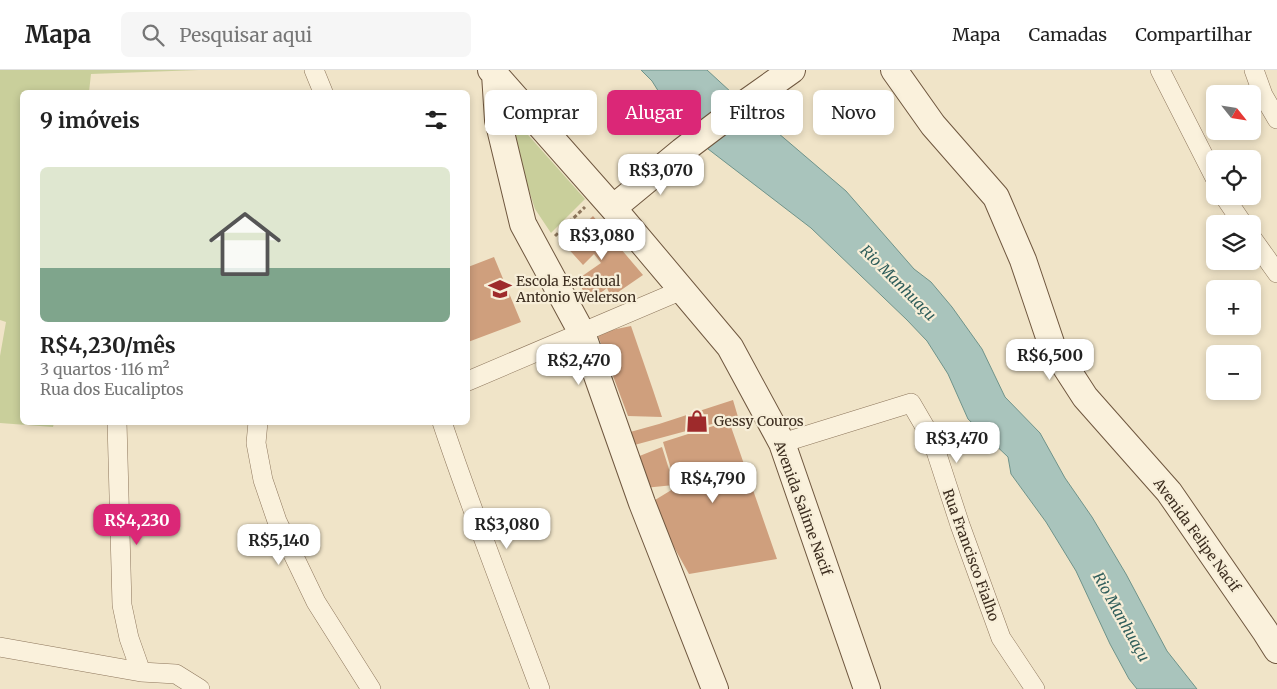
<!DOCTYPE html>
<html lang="pt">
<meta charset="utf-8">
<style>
:root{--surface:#fff;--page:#f6f6f6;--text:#222;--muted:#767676;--line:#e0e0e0;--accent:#db2777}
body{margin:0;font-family:Merriweather,serif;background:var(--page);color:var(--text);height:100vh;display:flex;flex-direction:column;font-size:19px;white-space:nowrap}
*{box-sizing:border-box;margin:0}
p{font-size:16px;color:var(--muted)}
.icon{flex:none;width:28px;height:28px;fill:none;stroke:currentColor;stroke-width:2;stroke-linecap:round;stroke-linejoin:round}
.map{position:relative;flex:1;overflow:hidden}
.details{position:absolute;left:20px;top:20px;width:450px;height:335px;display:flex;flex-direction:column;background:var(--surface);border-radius:8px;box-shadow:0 2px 8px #0003}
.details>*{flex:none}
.guide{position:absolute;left:485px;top:20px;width:475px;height:45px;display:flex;gap:10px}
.needle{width:32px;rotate:120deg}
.buttons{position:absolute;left:1206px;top:15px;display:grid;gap:10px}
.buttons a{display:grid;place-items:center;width:55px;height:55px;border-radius:8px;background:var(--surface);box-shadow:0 2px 8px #0003;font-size:25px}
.price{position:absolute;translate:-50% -42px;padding:0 11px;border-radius:10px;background:#fff;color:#222;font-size:16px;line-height:32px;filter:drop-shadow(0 1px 2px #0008)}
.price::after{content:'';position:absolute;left:50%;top:30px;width:15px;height:11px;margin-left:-8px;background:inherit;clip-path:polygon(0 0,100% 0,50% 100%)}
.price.on{background:var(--accent);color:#fff}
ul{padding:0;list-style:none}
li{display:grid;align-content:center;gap:10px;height:265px;padding:0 20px}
li span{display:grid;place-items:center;height:155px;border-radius:8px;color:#555}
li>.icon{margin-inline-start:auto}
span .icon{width:90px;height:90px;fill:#fffc;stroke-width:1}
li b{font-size:21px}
h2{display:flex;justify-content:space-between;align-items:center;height:60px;padding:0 20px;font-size:21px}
.pill{padding:0 18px;border-radius:8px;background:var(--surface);box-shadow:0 2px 8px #0003;font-size:18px;line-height:45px}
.pill.on{background:var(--accent);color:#fff}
header{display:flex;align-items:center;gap:30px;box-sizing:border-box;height:70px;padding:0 25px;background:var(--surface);border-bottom:1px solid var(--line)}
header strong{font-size:24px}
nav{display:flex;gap:28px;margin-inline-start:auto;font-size:18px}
.search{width:350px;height:45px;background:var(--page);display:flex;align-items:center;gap:12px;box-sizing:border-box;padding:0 18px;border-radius:8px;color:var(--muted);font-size:19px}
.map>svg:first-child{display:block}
</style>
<header>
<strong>Mapa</strong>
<div class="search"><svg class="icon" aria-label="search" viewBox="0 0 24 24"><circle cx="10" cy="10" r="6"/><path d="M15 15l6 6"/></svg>Pesquisar aqui</div>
<nav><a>Mapa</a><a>Camadas</a><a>Compartilhar</a></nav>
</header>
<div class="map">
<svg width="1277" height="619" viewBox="0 0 1277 619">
<rect width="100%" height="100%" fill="#f0e4c8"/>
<!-- green -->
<path fill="#c9cf9b" d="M0,0H199L91,4L89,22H22V352L54,353L53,357L0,353V286L6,252L0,250Z
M513,48L585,129L551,163L535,139L508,54L510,49Z"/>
<!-- water -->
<path fill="#a9c4bc" stroke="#6f938a" d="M641,0H707L744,34L846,121L914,199L931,212L952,237L982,279L1005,327L1040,363L1065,408L1092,447L1126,504L1167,581L1197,619H1137L1129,609L1110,574L1076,501L1046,452L1011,404L1008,387L968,349L948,304L927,271L907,250L811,158L682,59L652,11Z"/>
<!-- building -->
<path fill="#cf9f7d" d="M593,146L643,205L611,227L607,218L588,233L578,209L601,193L594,184L583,195L564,174Z
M494,187L521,252L468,272V197Z
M631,256L653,320L662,347L628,346L597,263Z
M733,330L738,347L627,377L623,364L659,354Z
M729,351L777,489L689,504L670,470L655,430L678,416L694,410L676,416L663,372Z
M662,377L674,415L644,418L632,389Z"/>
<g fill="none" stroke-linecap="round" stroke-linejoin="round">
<defs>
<path id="street" d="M314,0L323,22
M1160,0L1215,108
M1254,0L1263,25L1277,49
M1224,126L1243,154
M1252,168L1277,203
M468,311L682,220
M117,352L122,535L129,568L141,602
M258,352L256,373L263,410L277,451L316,532L371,619
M442,352C472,442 507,530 540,619
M782,373L911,333L932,369L960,455L1001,568L1035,619
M0,577L141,602L176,604L200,619"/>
<path id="secondary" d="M491,0L613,138L730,277L782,373L867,619
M894,0L933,55L996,127L1023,190L1052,276L1085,327L1169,422L1265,561L1277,580
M495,4L498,50L523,154L582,263L642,433L715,619
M613,138L682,81L744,34L792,0"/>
</defs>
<!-- street casing -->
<use href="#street" stroke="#8d765c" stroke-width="20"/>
<!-- secondary casing -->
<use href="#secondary" stroke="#6f573f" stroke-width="28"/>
<!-- path -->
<path stroke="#8d765c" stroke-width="3" stroke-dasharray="4 2.5" stroke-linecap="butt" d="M555,166L585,137"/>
<!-- street -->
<use href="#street" stroke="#faf1dc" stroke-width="19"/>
<!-- secondary -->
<use href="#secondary" stroke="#faf1dc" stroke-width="26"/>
</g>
<!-- icons -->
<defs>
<symbol id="school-bare" viewBox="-9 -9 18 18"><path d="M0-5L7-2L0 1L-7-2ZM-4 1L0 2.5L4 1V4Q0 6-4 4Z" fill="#9e2a2b" stroke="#f7eed8" stroke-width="2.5" paint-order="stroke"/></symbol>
<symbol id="shop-bare" viewBox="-9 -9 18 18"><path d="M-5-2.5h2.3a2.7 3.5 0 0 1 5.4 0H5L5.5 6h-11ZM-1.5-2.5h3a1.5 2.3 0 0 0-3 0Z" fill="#9e2a2b" stroke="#f7eed8" stroke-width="2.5" paint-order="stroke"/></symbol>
</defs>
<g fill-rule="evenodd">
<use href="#school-bare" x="484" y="203" width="32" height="32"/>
<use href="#shop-bare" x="681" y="335" width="32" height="32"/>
</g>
<g text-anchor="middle" stroke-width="4.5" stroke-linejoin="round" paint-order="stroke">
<!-- poi labels -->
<g font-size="14" fill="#3d2e20" stroke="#f7eed8" text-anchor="start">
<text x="516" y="216">Escola Estadual<tspan x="516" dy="16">Antonio Welerson</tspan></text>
<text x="714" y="356">Gessy Couros</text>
</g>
<!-- street labels -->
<g font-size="14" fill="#3d2e20" stroke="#f7eed8">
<text transform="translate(803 438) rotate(70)" y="5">Avenida Salime Nacif</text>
<text transform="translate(1197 465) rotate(54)" y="5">Avenida Felipe Nacif</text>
<text transform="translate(971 485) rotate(70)" y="5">Rua Francisco Fialho</text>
</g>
<!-- water labels -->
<g font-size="15" font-style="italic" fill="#2f5d5a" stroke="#f7eed8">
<text transform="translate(898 213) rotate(45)" y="5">Rio Manhuaçu</text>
<text transform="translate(1121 547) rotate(61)" y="5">Rio Manhuaçu</text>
</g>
</g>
</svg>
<div class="buttons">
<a><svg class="needle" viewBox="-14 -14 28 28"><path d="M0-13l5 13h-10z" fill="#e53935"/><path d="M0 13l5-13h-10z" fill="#767676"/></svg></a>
<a><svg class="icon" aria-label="locate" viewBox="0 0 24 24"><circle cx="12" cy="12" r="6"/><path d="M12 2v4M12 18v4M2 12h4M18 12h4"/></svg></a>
<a><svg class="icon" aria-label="layers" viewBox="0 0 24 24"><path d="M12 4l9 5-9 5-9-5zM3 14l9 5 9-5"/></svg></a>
<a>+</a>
<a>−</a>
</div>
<b class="price" style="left:661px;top:126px">R$3,070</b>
<b class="price" style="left:602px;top:191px">R$3,080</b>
<b class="price" style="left:1050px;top:311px">R$6,500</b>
<b class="price" style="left:579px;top:316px">R$2,470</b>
<b class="price" style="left:957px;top:394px">R$3,470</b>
<b class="price" style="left:713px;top:434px">R$4,790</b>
<b class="price on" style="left:137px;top:476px">R$4,230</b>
<b class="price" style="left:507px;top:480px">R$3,080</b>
<b class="price" style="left:279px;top:496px">R$5,140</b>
<div class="guide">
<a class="pill">Comprar</a>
<a class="pill on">Alugar</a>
<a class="pill">Filtros</a>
<a class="pill">Novo</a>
</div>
<section class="details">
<h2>9 imóveis<svg class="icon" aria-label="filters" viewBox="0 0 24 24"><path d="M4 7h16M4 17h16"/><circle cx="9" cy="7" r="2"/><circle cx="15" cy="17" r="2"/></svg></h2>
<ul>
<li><span style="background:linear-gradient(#dfe7d0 65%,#7fa58c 0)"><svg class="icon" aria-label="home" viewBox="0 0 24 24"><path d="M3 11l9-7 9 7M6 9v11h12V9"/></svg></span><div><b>R$4,230/mês</b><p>3 quartos · 116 m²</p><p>Rua dos Eucaliptos</p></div></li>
</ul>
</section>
</div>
